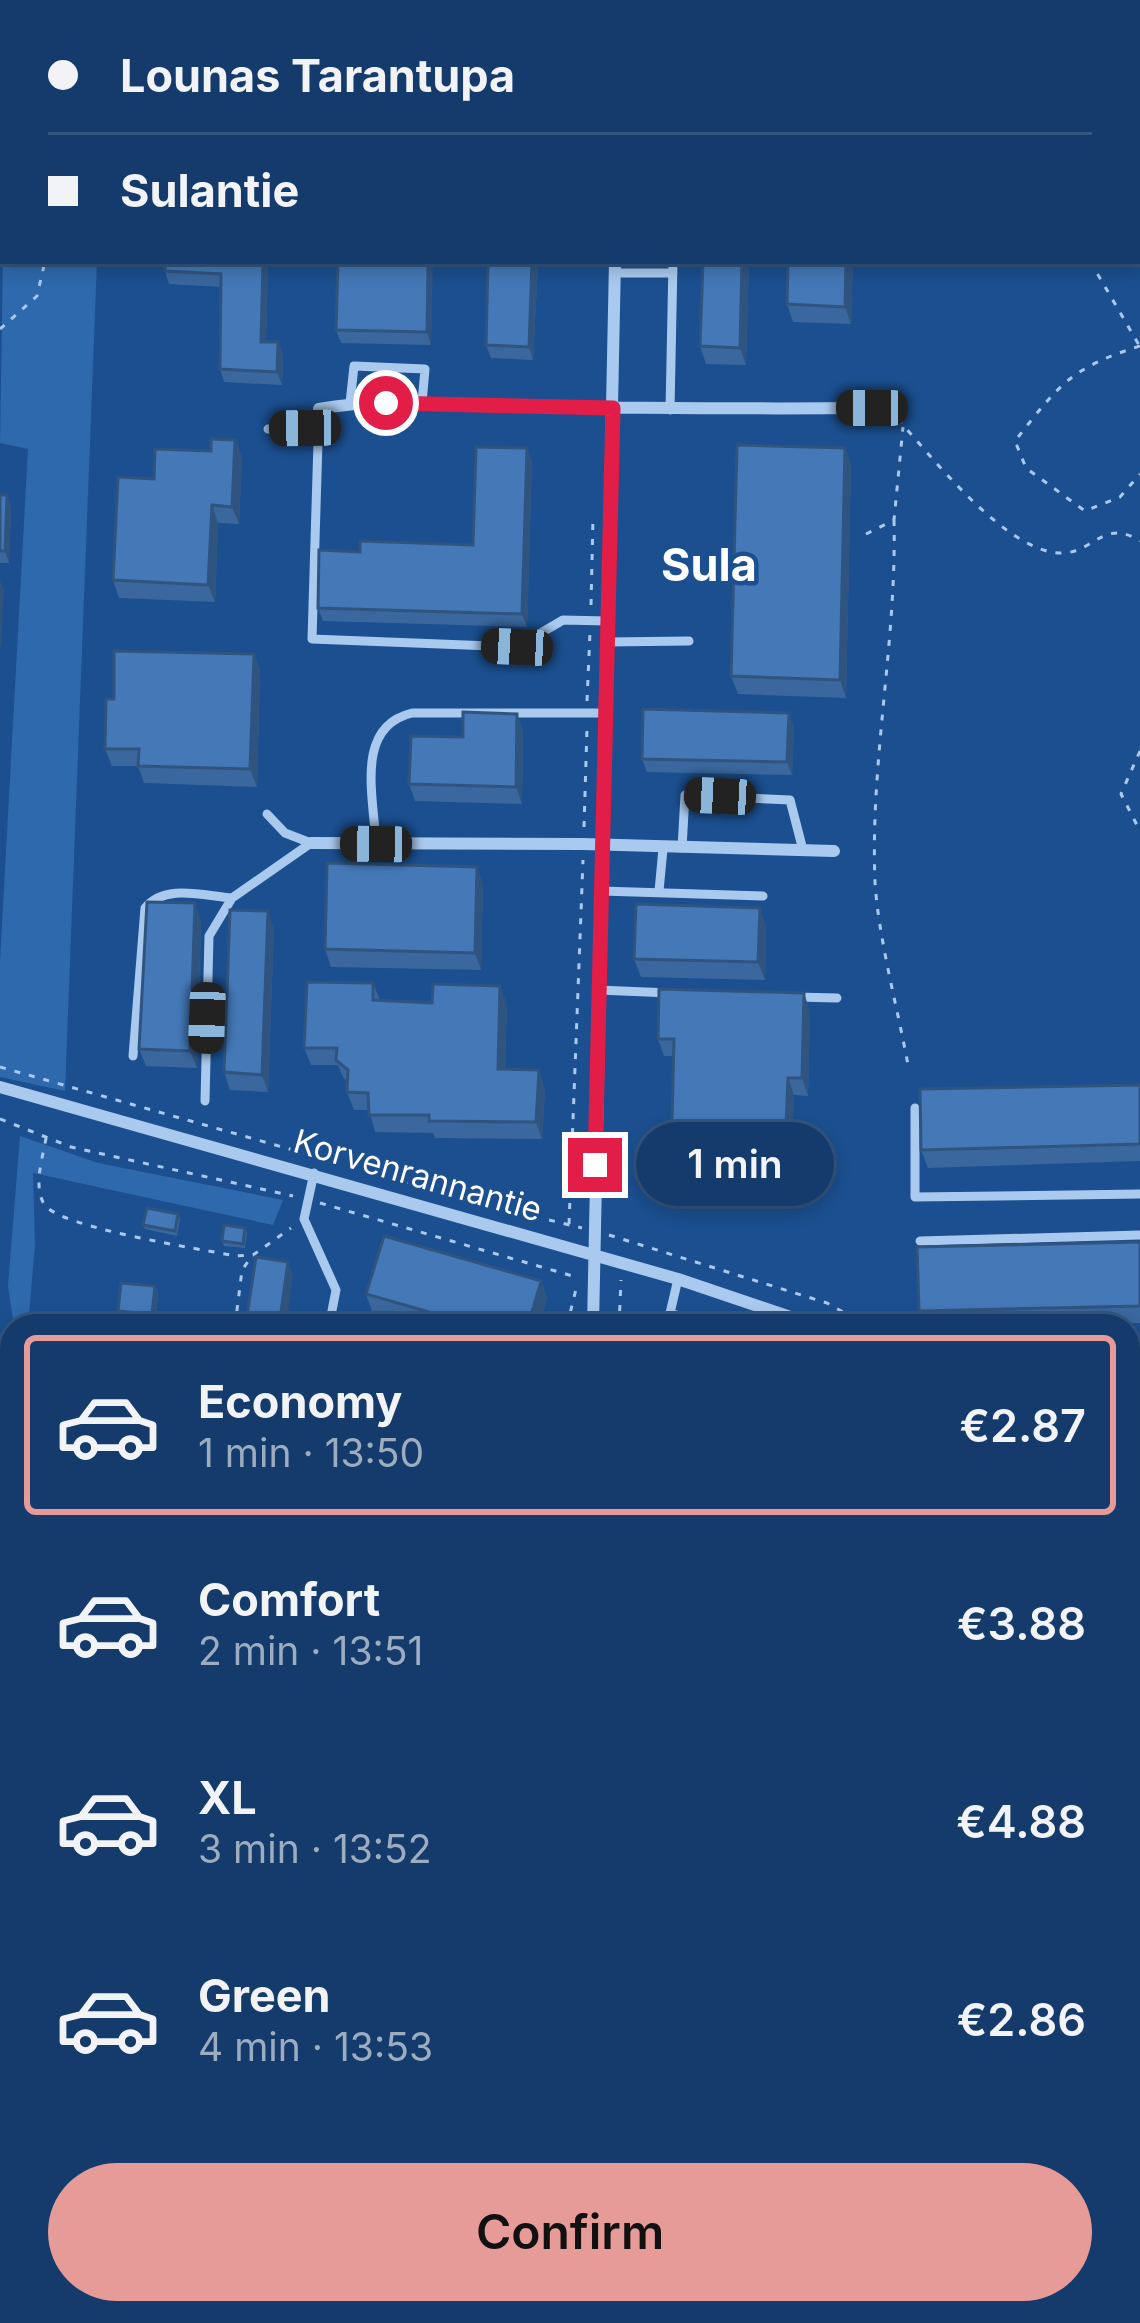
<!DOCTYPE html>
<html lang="en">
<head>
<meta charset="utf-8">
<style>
  :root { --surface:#143b6b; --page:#1d4271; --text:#f1f3f6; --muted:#9dadc1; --line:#33557e; --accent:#e69b98 }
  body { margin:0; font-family:Inter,sans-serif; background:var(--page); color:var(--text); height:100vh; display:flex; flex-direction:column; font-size:45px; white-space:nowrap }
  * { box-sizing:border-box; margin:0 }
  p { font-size:39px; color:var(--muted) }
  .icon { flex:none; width:66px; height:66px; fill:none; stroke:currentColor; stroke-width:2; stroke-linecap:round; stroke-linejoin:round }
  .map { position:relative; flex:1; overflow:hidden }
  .panel { position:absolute; left:0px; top:1314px; width:1140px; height:1011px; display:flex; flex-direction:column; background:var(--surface); border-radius:36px 36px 0 0; box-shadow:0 6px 18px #0003,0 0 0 3px var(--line) }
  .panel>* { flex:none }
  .top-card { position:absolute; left:0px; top:0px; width:1140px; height:264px; box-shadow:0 6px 18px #0003,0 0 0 3px var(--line); display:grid; align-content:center; height:264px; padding:0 48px; background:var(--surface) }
  .end { position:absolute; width:54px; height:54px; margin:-27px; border:15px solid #e11d48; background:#fff; box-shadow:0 0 0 6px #fff }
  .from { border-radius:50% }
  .bubble { position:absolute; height:84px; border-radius:42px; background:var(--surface); box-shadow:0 6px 18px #0003,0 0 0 3px var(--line); font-size:39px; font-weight:600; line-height:84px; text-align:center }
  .car { position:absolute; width:36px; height:72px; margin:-36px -18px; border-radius:15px; box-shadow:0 0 9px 3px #0007; background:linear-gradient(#222 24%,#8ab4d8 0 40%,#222 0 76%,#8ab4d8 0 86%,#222 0) }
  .top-card b { display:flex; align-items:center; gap:42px; height:114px; font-size:45px }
  .top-card b+b { border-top:3px solid var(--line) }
  .top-card i { width:30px; height:30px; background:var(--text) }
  ul { padding:21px 0 0; list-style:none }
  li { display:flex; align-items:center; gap:36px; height:180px; margin:0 24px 18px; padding:0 24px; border:6px solid transparent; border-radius:12px }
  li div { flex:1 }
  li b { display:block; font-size:45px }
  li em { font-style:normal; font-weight:600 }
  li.active { border-color:var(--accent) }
  li>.icon { width:108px; height:108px; stroke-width:1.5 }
  .cta { display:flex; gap:24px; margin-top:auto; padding:24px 48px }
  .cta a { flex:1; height:138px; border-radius:72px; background:var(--accent); color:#111; font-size:48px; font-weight:600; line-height:138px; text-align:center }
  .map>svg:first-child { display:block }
</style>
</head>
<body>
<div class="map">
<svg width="1140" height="2323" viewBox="0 0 1140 2323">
  <rect width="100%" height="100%" fill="#1b4f8f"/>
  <!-- green -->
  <path fill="#2e69ad" d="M3 255V261H97L65 1091 0 1077V961L28 449 0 443Z
    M20 1136 98 1163 283 1200 273 1225 33 1173 35 1245 28 1326H14L8 1286Z"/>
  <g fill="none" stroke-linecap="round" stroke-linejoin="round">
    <!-- path -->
    <path stroke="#a9c9ee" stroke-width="3" stroke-dasharray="6 9" stroke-linecap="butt" d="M100 3V0
      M604 3V0
      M1137 65 1140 63
      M1090 261 1139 345
      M0 329 37 296 45 261
      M1140 346C1070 368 1059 385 1015 441L1026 468 1085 511 1120 497 1140 474
      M885 412 894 415C930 454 1007 555 1063 553 1094 552 1104 518 1140 541
      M894 520C897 640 870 761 875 882 878 936 898 1010 908 1065
      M866 534 894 520 903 427
      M591 605 593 518
      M587 701 590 632
      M1140 751 1121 794 1140 831
      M584 827 587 728
      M0 1067 480 1203 582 1228
      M0 1119 71 1147 293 1196
      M46 1138C43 1157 33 1185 44 1204 59 1228 202 1249 235 1256L253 1255 291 1228
      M320 1203 576 1277
      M569 1224 583 860
      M609 1235 827 1303 868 1326
      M235 1326 242 1270 252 1256
      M567 1326 577 1285
      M619 1326 621 1280
      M1128 1522 1140 1501
      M1128 1546 1140 1552
      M1128 1593 1140 1600
      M1128 1625 1140 1617
      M0 2159 12 2165
      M309 2313 329 2323
      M480 2323 485 2313
      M1105 2323V2313"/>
    <!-- service -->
    <path stroke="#a9c9ee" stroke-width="9" d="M614 273H673
      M350 403 354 366 425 369 422 403
      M319 409 312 639 517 647 563 620 607 621
      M670 410 673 261
      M268 429 319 428
      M607 642 689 641
      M267 814 285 833 311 843
      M376 845C374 797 354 727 412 713H605
      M682 848 685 795 790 800 803 850
      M601 891 763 896
      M659 891 663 849
      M598 990 670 993
      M795 997 837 998
      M133 1056 145 908C165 883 204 896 232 898
      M205 1101 209 936 232 898 311 843
      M915 1108V1197L1140 1194
      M314 1173 304 1219 336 1290 329 1326
      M920 1241 1140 1235
      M678 1279 670 1313 710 1326
      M1128 1352 1140 1353
      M1128 1387 1140 1367
      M1128 1647 1140 1650
      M1128 1979H1140"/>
    <!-- minor -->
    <path stroke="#a9c9ee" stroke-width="12" d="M623 3V0
      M319 409C383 397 448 405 512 406 632 408 752 409 872 408
      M311 843 583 844 834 851
      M0 1087 678 1279 817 1326
      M593 1326 615 261
      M1128 1479 1140 1459
      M1128 1570 1140 1576
      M1128 1887H1140
      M441 2323 446 2313
      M1081 2323V2313"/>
    <!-- tertiary -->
    <path stroke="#a9c9ee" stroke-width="21" d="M0 2136 12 2141
      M376 2313 397 2323"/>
  </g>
  <!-- wall -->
  <path fill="#3a679d" d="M165 261H268L266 342H278L283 355 282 385 224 382 220 369 221 287 169 284 165 271Z
    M338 261H432L431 345 341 343 336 330Z
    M488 261H536L538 265 533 360 491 358 486 345Z
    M698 261H749L746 365 706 364 700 346 703 267H700Z
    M788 261H853L851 324 793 322 787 304Z
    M235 440 242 457 239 524 218 523 215 602 119 598 113 580 154 479Z
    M845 448 851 465 846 698 738 694 731 676Z
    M532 461 527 627 323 621 318 608 360 552 473 545Z
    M0 495 11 507 9 563H0Z
    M254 654 260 671 257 787 144 783 138 766H112L105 749 114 699Z
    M517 714 523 731 522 804 415 801 409 784 463 737Z
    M794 726 792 775 647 772 642 759Z
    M483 884 481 970 331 967 325 949Z
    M201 920 197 1068 146 1066 139 1049Z
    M766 925 765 980 641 977 634 959Z
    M274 928 268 1092 230 1090 224 1072Z
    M373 983 380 1000 507 1003 505 1069 545 1088 542 1139 435 1138 433 1133 375 1132 369 1110H354L347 1092V1082L343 1077 338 1065H311L304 1048Z
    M810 1011 808 1096 794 1095 791 1167 757 1164 756 1183 678 1181 671 1163 674 1056H664L658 1039Z
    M1140 1085V1161L928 1168 921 1150Z
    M178 1214 180 1219 177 1236 145 1229 143 1225Z
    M245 1228 247 1232 245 1248 224 1246 222 1241Z
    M1140 1242V1323L924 1326 919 1311Z
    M541 1281 547 1298 539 1326H424L372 1311 366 1294Z
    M155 1286 158 1295 155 1323 121 1319 118 1311Z
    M1140 1686V1712H1135L1128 1695Z
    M924 2313H996V2319L926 2317Z"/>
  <!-- shaded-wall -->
  <path fill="#305480" d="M263 261H268L266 355 261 342Z
    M428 261H432L433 265 431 345 427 332Z
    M532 261H536L538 265 533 360 529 347Z
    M742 261H749L746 365 740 348Z
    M846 261H853L851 324 845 307Z
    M278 342 283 355 282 385 277 372Z
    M235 440 242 457 239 524 232 507Z
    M527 448 532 461 527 627 522 614Z
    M845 448 851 465 846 698 840 680Z
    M7 495 11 507 9 563 5 551Z
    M212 505 218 523 215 602 208 585Z
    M0 580 4 590 1 648 0 645Z
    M254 654 260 671 257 787 250 769Z
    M789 713 794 726 792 775 787 762Z
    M517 714 523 731 522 804 516 787Z
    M477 867 483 884 481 970 475 953Z
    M195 903 201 920 197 1068 190 1051Z
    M760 908 766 925 765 980 758 962Z
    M268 911 274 928 268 1092 262 1075Z
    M500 986 507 1003 504 1086 498 1069Z
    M804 993 810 1011 808 1096 802 1078Z
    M539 1070 545 1088 542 1139 536 1122Z
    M788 1078 794 1095 791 1167 785 1149Z
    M751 1146 757 1164 756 1183 749 1166Z
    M288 1262 293 1275 286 1326H279Z
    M541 1281 547 1298 539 1326H528Z
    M155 1286 158 1295 155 1323 152 1314Z"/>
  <!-- building -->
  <path fill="#4478b7" stroke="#305480" stroke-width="3" d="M0 0H26V3H3V153L0 152Z
    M273 0H292V3H273Z
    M399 0H442V3H399Z
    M487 0H552V3H487Z
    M714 0H771V3H714Z
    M0 182 3 183V228H0Z
    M165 261H263L261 342H278L277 372 220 369 221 274 165 271Z
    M338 261H428L427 332 336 330Z
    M488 261H532L529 347 486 345Z
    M703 261H742L740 348 700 346Z
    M788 261H846L845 307 787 304Z
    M211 439 235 440 232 507 212 505 208 585 113 580 118 477 154 479 155 449 211 451Z
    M737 445 845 448 840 680 731 676Z
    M476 447 527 448 522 614 318 608 319 550 360 552V541L473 545Z
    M0 495H7L5 551H0Z
    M114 651 254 654 250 769 138 766 139 749H105L106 699H114Z
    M643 709 789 713 787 762 642 759Z
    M463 712 517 714 516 787 409 784 411 736 463 737Z
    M327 863 477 867 475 953 325 949Z
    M147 902 195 903 190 1051 139 1049Z
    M636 904 760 908 758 962 634 959Z
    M230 910 268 911 262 1075 224 1072Z
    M307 982 373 983V1000L432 1003 433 984 500 986 498 1069 539 1070 536 1122 429 1121V1115H369L368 1093 347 1092 348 1070 336 1060 337 1048H304Z
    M659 989 804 993 802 1078H788L785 1149 751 1146 749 1166 671 1163 674 1039H658Z
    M1140 1085V1144L921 1150 920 1089Z
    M147 1208 178 1214 175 1231 143 1225Z
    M224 1225 245 1228 243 1244 222 1241Z
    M384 1236 541 1281 528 1326H478L366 1294Z
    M1140 1242V1306L919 1311 917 1247Z
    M256 1257 288 1262 279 1326 246 1322Z
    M121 1283 155 1286 152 1314 118 1311Z
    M634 1317 667 1326H631Z
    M1140 1686V1695H1128Z"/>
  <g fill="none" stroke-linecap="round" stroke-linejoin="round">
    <!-- route -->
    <path stroke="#e11d48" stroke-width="15" d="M386 403 613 408 595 1165"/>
  </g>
  <g text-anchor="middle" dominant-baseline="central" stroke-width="9" stroke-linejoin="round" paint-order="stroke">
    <!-- street labels -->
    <g font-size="33" fill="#fff" stroke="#1b4f8f">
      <text transform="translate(418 1175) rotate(16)">Korvenrannantie</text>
    </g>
    <!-- district labels -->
    <g font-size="45" font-weight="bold" fill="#fff" stroke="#1b4f8f">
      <text x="709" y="564">Sula</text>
    </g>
  </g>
</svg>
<i class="end from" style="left:386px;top:403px"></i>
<i class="end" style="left:595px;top:1165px"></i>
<div class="bubble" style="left:636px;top:1122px;width:198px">1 min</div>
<i class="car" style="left:872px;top:408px;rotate:270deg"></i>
<i class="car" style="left:305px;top:428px;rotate:269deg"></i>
<i class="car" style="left:517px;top:647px;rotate:273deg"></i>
<i class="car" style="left:720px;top:796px;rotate:273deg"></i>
<i class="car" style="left:376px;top:844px;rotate:271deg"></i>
<i class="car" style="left:207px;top:1018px;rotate:182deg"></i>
<div class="top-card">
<b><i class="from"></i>Lounas Tarantupa</b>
<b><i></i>Sulantie</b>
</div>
<section class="panel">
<ul>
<li class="active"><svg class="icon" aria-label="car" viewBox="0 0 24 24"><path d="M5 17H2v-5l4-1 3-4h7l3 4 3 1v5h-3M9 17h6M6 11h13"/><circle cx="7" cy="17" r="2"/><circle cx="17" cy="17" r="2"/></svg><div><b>Economy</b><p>1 min · 13:50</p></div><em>€2.87</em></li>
<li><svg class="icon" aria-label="car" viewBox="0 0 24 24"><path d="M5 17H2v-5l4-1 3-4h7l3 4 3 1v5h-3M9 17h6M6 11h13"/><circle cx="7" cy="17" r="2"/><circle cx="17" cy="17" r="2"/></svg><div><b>Comfort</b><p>2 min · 13:51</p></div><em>€3.88</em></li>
<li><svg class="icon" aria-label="car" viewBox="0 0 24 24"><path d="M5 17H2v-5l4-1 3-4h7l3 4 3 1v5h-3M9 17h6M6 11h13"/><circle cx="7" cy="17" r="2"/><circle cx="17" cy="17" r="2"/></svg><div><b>XL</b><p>3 min · 13:52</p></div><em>€4.88</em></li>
<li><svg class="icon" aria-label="car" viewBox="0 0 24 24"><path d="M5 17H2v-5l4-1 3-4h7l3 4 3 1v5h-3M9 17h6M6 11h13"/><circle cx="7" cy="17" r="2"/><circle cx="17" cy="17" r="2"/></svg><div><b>Green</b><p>4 min · 13:53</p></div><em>€2.86</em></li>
</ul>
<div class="cta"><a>Confirm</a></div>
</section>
</div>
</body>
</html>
